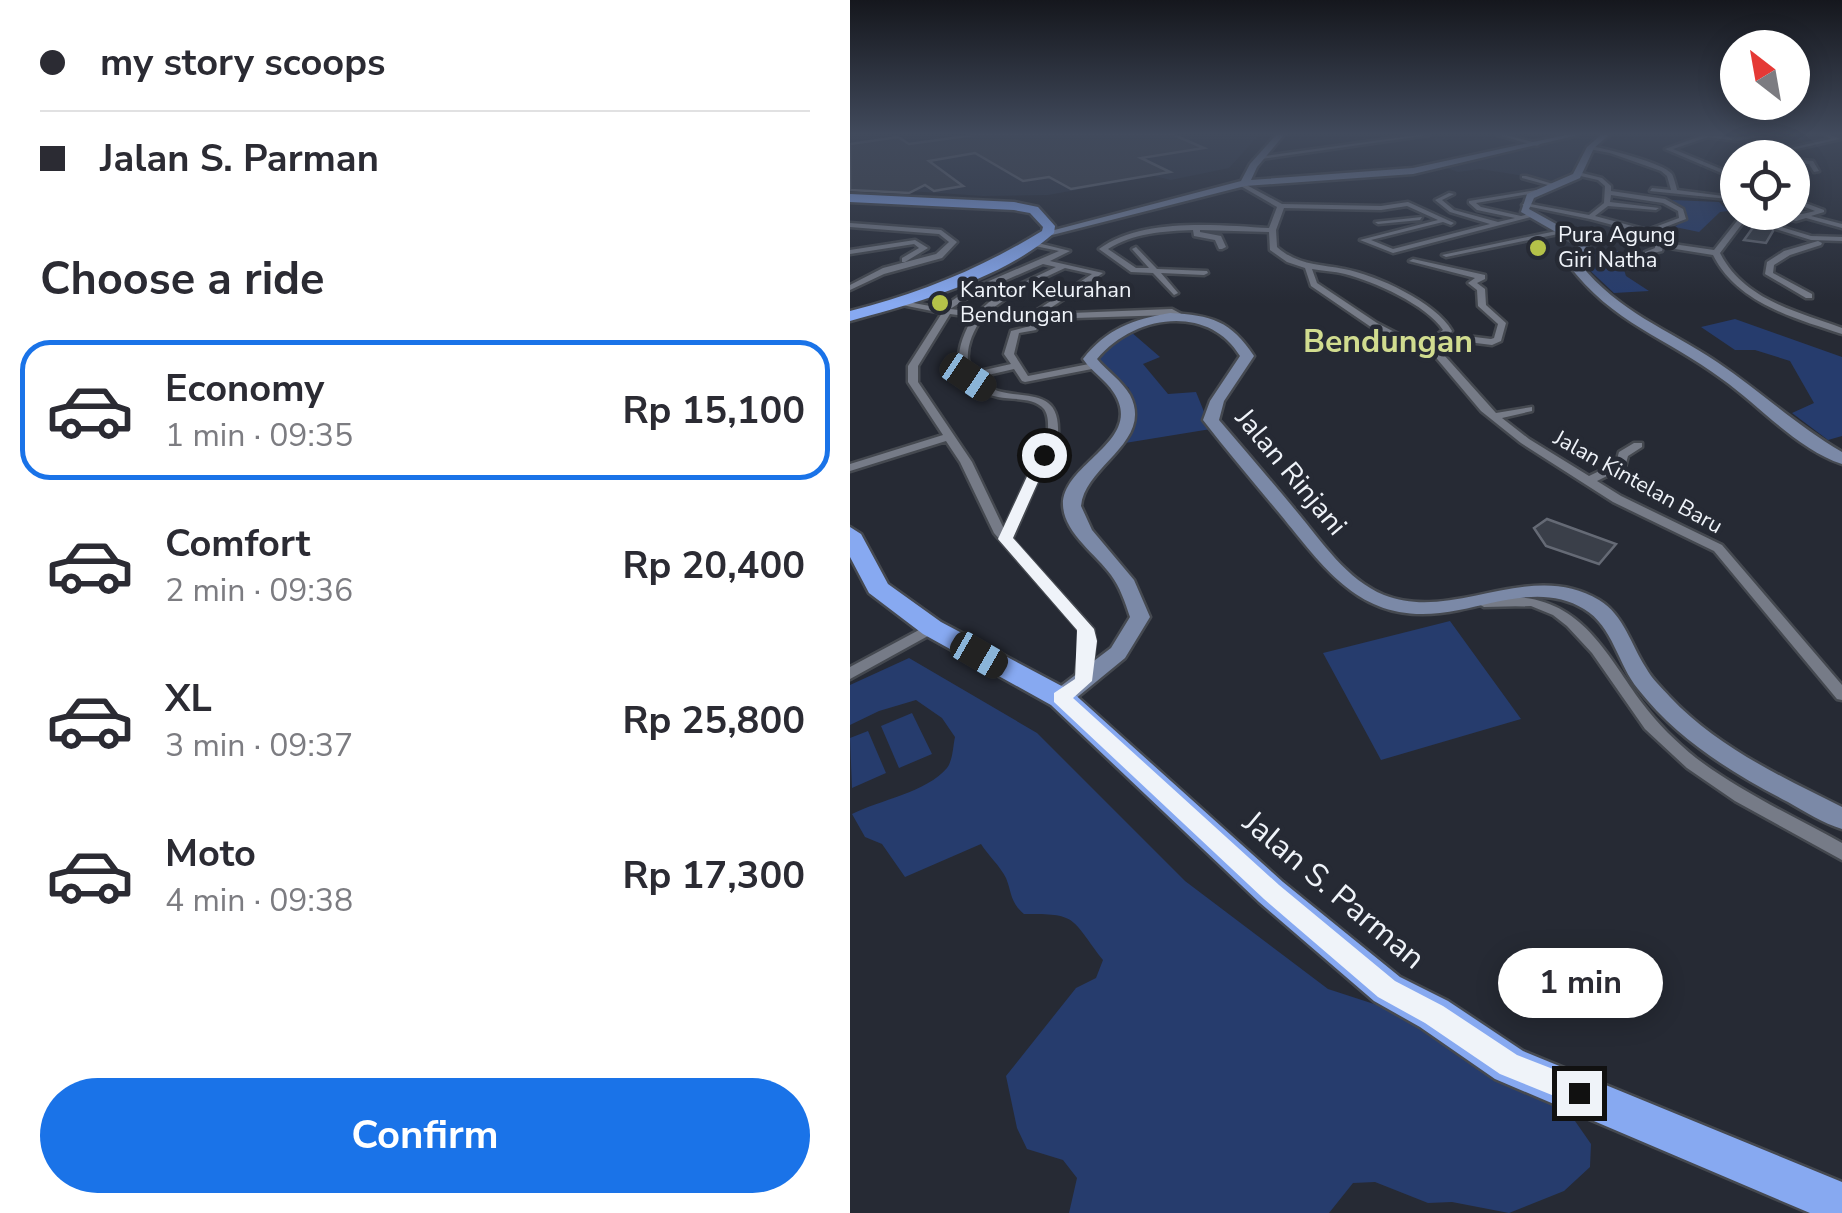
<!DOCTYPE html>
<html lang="en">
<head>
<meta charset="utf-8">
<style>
  :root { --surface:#fff; --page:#f7f7f7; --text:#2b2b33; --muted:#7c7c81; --line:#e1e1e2; --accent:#1a73e8 }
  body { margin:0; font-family:"Nunito Sans",sans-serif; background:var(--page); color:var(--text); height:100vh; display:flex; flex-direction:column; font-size:38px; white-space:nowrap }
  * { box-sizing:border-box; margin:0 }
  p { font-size:32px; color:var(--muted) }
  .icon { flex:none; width:55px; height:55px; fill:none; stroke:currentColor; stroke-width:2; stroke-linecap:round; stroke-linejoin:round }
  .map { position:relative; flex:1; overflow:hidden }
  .details { display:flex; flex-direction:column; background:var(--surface); width:850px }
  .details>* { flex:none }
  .top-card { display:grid; align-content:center; height:220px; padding:0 40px; background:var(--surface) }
  .needle { width:65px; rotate:329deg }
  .controls { position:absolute; left:870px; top:30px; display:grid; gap:20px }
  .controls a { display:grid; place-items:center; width:90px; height:90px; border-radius:50%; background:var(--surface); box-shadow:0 5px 25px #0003; font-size:50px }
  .end { position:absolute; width:45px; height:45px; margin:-22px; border:12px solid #eff3f9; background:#111; box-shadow:0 0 0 5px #111 }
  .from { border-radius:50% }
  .bubble { position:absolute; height:70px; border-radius:35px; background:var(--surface); box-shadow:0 5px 25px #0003; font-size:32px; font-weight:700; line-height:70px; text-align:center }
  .car { position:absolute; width:30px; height:60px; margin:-30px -15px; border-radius:12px; box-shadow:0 0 8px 2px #0007; background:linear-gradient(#222 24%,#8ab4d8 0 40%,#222 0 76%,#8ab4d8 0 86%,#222 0) }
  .top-card b { display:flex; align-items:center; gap:35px; height:95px; font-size:38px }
  .top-card b+b { border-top:2px solid var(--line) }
  .top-card i { width:25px; height:25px; background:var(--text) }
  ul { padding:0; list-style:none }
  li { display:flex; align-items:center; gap:30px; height:140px; margin:0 20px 15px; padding:0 20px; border:5px solid transparent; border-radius:30px }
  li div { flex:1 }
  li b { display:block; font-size:38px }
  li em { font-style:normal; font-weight:700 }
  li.selected { border-color:var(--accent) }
  li>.icon { width:90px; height:90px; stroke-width:1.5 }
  h2 { padding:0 40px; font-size:45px; line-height:120px }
  .action { display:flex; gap:20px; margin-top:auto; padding:20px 40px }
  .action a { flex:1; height:115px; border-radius:60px; background:var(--accent); color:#fff; font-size:40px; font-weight:700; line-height:115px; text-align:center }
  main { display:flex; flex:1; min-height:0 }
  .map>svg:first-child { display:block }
</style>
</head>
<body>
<main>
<section class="details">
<div class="top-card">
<b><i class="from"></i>my story scoops</b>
<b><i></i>Jalan S. Parman</b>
</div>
<h2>Choose a ride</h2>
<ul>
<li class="selected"><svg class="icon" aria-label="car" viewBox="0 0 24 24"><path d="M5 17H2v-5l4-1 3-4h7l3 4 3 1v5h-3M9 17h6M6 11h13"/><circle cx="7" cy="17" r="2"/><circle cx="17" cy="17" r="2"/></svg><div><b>Economy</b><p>1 min · 09:35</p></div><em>Rp 15,100</em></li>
<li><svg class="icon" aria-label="car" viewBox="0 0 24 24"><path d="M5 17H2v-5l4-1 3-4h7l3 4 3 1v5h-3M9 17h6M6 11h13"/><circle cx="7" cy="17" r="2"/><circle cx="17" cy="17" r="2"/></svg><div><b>Comfort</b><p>2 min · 09:36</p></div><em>Rp 20,400</em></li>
<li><svg class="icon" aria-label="car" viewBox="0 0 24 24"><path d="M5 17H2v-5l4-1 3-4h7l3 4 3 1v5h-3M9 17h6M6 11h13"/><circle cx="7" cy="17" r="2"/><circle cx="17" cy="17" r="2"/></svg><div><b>XL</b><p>3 min · 09:37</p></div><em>Rp 25,800</em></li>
<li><svg class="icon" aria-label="car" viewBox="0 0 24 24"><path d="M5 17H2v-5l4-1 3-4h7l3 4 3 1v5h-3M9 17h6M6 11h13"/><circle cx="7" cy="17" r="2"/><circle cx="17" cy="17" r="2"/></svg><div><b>Moto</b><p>4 min · 09:38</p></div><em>Rp 17,300</em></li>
</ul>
<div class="action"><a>Confirm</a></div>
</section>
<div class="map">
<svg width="992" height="1213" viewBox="0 0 992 1213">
  <rect width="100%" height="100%" fill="#262a34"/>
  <!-- built -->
  <path fill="#2d3443" d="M0 135H409L379 168 321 180 304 176 198 195 133 196 0 187Z
    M738 135 749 136 712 182 630 169 608 172 594 167Z"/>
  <!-- green -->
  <path fill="#263c6d" d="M822 200 869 202 878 211 870 212 849 232 825 227 836 218Z
    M745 250 768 251 776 276 799 291 764 293 733 264Z
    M885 319 992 357V436L978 440 942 413 964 403 940 361 905 350H885L851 327Z
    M281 332 310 357 293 364 318 394 346 392 361 429 275 443 285 420 279 388 245 363 249 351Z
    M600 621 671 719 531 760 473 653Z
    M59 658 187 733 335 881 478 989 564 1017 716 1108 741 1144 740 1167 714 1191 659 1213 602 1202 578 1203 525 1182 503 1183 479 1213H219L227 1178 213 1160 177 1149 167 1128 156 1076 226 988 246 978 253 960C221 919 229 913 174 914 160 902 162 893 156 878 150 866 138 855 131 844L55 877 32 844 15 837 2 814C30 800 77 792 97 768 103 760 103 746 105 737L92 718 66 700 29 711 0 725V685Z
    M62 713 82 754 49 768 31 726Z
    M18 731 36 773 2 788 0 738Z"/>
  <!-- building -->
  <path fill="#3a3f49" stroke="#656a75" stroke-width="2.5" d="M124 135H324L354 148 291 158 320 172 221 189 199 177 173 181 125 153 79 161 113 186 84 191 75 185 59 193 0 190V144L48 137 59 144Z
    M929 221 916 243 894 240 907 222Z
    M697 519 766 544 749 564 696 546 684 528Z"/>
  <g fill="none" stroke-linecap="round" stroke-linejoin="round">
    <defs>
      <path id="street" d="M567 135H579L411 159 408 157Z
        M648 135H656L690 144 687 146Z
        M850 135 888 137 918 135 888 141 858 137 823 149 888 176V180L815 149 851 136Z
        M975 135H981L990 139 907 158H893L981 139Z
        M741 146C756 149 814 163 822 174 823 175 827 189 827 190L881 197 878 199 800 191 802 188 821 190 817 176 811 171 760 153 739 149Z
        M942 159 963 161 969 171 964 172 959 164 942 163Z
        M728 172 752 178 761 186V191L815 199 833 209 836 219 797 234 740 219 672 205 675 203 739 215 754 203 755 186 748 180 726 175ZM761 195 813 203 828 211 829 218 797 230 745 216 758 206 806 210 809 208 760 202Z
        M672 176H676L710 186 705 187 672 178Z
        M391 182 432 204 531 206 558 202 604 223 601 225 593 222 521 240 543 249 640 224 600 212 585 200 599 193 604 194 592 200 604 210 648 222 665 218 627 210 619 203V201L699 188 697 191 626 203 631 207 671 216 679 214 681 217 543 253 510 240 588 220 557 206 531 210 434 208 426 230 427 247C447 265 469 264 494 269 526 275 586 302 602 331L600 334 641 339 644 338 648 324 628 306 627 290 618 283 625 278 559 261 563 259 635 275V279L627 283 635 289 636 305 656 323 651 341 642 345 594 339 585 345 646 413 682 407V411L652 418 679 439 739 476 766 463 769 452 784 443H792V447L778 456 775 467 747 481 771 496 872 545 992 685V700L987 699 864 551 763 502 671 443 631 411 577 347 553 343 521 327 461 286 455 268 437 262 420 250 419 232 350 230V232L371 236 376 247 372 249H369L365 240 344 236 343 230C314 231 283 233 258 249L286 268H299L282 249 286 247 307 269 357 271 358 273 354 275 311 273 328 293 324 295 303 273 281 272 249 249C291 217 369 225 419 228L427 207 389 185ZM462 269C473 271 484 271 495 274 523 281 577 305 593 330L578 342 558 339 527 323 467 283Z
        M942 198 974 210V212L961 216 992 224V228L956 218 946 221 909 212C932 212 942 218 965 211L942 202Z
        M894 212H901L870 253C894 300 946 311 992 328V334C944 318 887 303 863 255L813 247 812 251 803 253V265L796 263 795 252 805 248V244L809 242 864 250Z
        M572 217 570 220 528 224 525 222Z
        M0 223 91 230 107 242 92 258 34 274 0 290V285L33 268 86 254 99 242 89 234 0 227Z
        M928 226 961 236 992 237V241L961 240 926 229Z
        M711 230 713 233 596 257 592 255Z
        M65 240 78 248 55 262H52V258L69 248 64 244 0 254V250Z
        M180 241 220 251 200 261 253 273 193 313 196 314 322 309 337 317 333 320 321 315 193 319 186 330 169 333 164 354 178 376 244 363 247 364V368L175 382 172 381 164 369 125 378C132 383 139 388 148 391 177 399 210 389 208 433L162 539 243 629 245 641 241 681 238 685H228L225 681 231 641 229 630 144 533 110 462 96 441 0 471V464L93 435 58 382V366L92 313 47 304V300L91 308 118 290 209 251 180 245ZM193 264 206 267 147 295 128 312 100 309 124 294ZM215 268 242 274 181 314 136 313 168 290ZM100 314 123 317C102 353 100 386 148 397 162 400 184 397 194 409 199 416 198 425 198 433L154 529 122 462 68 382V366ZM132 318 185 319 180 326 161 331 154 354 161 364 121 373C113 354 121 334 132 318Z
        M968 241 972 243 971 245 940 255 924 265 923 273 962 294V298H956L915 274 917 262 934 251Z
        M663 597C732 599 756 654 792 703 808 724 826 742 846 758 891 792 943 816 992 843V860L885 801 837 768 795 729 742 653 717 626 703 615 681 606 634 607 627 603 634 599Z
        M82 623 89 628 87 631 0 679V667Z"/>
      <path id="secondary" d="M426 135H434L407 167 401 180 563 168 715 135H728L563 174 395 186 198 236 193 233 391 181 400 164Z
        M751 135H759L744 148 730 178 684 198 679 209 733 239 739 247 730 264C770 313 816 328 867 362 910 391 947 426 992 452V464C947 449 910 406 872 379 816 337 763 324 718 264L729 247 725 243 671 212 677 194 723 174 737 147Z
        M320 313C361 315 381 321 404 356L374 401 369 420C395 450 421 481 447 512 472 542 497 580 534 595 604 623 680 558 749 600 774 615 781 645 796 668 802 679 812 688 820 697 867 747 932 777 992 807V829C973 823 955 812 938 802 882 773 828 740 788 689 768 665 763 626 734 609 696 585 649 602 609 610 517 629 482 578 430 514 404 483 378 452 353 420L360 401 390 356C358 303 283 315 247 359 257 371 272 381 280 395 304 442 235 465 231 506L242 530 284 580 300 617 275 658 219 704H203L200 698 203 692 261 648 280 617C275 602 270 587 261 575 246 554 214 533 213 505 212 463 295 441 264 393 256 380 242 372 233 359 256 329 284 319 320 313Z"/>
      <path id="highway" d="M0 194 164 202 188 207 205 226 204 233C154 278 64 304 0 321V311C68 294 132 268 192 231L193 227 180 213 164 210 0 202Z
        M0 527 11 534 38 584 91 622 221 691 433 882 550 977 598 1001 673 1051 992 1182V1213H960L645 1079 570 1027 524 1001 409 902 201 705 73 634 19 593 0 557Z"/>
    </defs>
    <!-- street casing -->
    <use href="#street" stroke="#454950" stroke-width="5"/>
    <!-- secondary casing -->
    <use href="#secondary" stroke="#454950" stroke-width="5"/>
    <!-- highway casing -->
    <use href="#highway" stroke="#454950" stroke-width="5"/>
    <!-- street -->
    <use href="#street" fill="#767b87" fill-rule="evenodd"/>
    <!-- secondary -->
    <use href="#secondary" fill="#7b89a7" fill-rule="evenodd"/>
    <!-- highway -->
    <use href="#highway" fill="#87a9f1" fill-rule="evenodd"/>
  </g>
  <!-- sky -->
  <linearGradient id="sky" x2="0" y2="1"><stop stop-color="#15171d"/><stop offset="0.44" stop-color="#414a5c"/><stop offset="1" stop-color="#414a5c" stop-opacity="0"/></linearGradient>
  <rect width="992" height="304" fill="url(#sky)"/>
  <!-- route -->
  <path fill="#eff3f9" d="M194 451 200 455 163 538 244 629 247 641 242 681 223 698 429 885 545 981 593 1006 667 1055 739 1083 743 1093 739 1102 729 1106 650 1074 575 1023 528 997 414 899 204 702V693L225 679 227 630 148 539 187 455Z"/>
  <!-- markers -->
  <g fill="#b5c249" stroke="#262a34" stroke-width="4">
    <circle cx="688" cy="248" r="10"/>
    <circle cx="90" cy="303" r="10"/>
  </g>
  <g text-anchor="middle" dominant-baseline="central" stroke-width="9" stroke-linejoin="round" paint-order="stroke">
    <!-- far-poi labels -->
    <g font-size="22" fill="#eff3f9" stroke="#262a34" text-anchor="start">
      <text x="708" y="235">Pura Agung<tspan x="708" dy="25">Giri Natha</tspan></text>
      <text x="110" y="290">Kantor Kelurahan<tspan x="110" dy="25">Bendungan</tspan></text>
    </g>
    <!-- far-street labels -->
    <g font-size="22" fill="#eff3f9" stroke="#262a34">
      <text transform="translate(788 482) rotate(29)">Jalan Kintelan Baru</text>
    </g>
    <!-- street labels -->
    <g font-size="28" fill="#eff3f9" stroke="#262a34">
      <text transform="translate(441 472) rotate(50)">Jalan Rinjani</text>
    </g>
    <!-- far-district labels -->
    <g font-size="32" font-weight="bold" fill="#d1dc8f" stroke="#262a34">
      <text x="538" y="341">Bendungan</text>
    </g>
    <!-- near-street labels -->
    <g font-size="32" fill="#eff3f9" stroke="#262a34">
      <text transform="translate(484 890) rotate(40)">Jalan S. Parman</text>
    </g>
  </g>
</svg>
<div class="controls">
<a><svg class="needle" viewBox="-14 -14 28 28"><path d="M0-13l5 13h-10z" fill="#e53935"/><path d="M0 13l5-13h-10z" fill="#7c7c81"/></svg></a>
<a><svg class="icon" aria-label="locate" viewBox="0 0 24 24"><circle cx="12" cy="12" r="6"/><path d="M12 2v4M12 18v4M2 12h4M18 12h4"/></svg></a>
</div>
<i class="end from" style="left:194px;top:455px"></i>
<i class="end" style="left:729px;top:1093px"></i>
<div class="bubble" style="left:648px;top:948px;width:165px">1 min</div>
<i class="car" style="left:118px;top:377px;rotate:124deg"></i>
<i class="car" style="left:129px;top:655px;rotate:120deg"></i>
</div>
</main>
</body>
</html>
